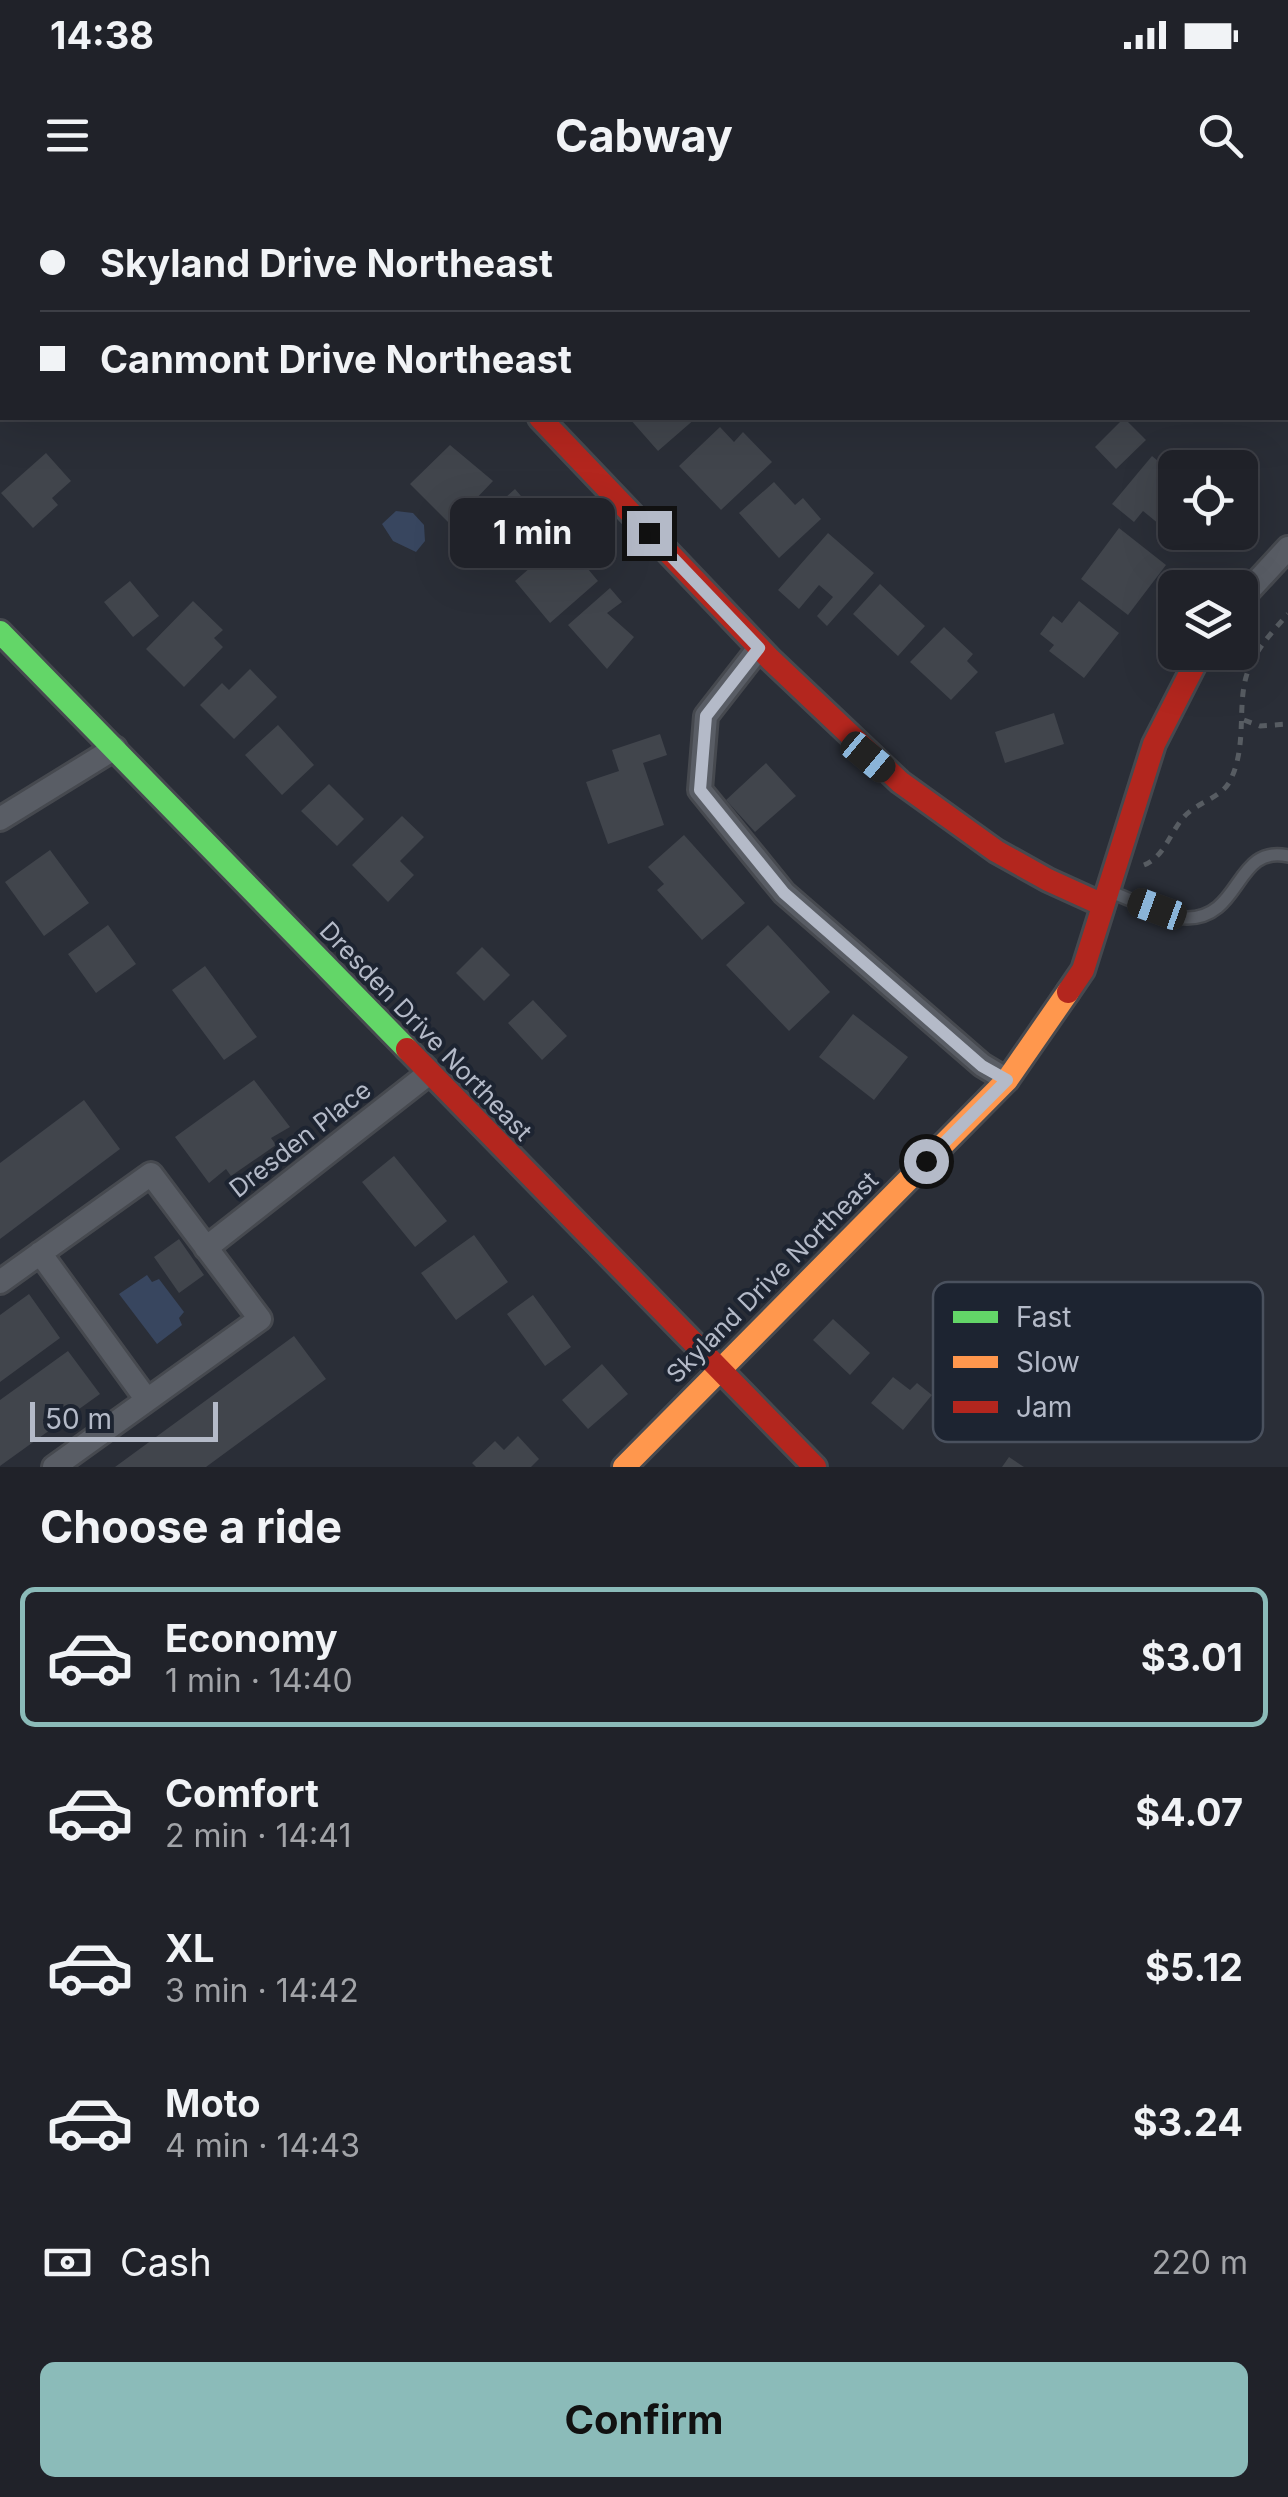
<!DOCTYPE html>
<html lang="en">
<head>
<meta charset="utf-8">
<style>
  :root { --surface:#202229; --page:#282a31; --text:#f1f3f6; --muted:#a2a4a8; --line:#3d3f46; --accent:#8bbbb9 }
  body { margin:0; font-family:Inter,sans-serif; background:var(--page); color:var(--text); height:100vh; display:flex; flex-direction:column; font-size:38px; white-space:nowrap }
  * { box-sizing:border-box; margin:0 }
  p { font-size:32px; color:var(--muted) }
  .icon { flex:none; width:55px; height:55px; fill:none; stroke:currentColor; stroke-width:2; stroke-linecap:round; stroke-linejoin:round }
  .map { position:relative; height:1267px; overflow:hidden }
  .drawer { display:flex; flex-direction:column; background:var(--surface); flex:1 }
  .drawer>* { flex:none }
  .top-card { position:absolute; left:0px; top:0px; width:1290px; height:220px; box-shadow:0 10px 40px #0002,0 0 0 2px var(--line); display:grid; align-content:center; height:220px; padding:0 40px; background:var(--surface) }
  .controls { position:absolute; left:1158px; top:250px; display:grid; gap:20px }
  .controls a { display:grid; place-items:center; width:100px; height:100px; border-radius:15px; background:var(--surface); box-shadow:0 10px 40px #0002,0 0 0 2px var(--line); font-size:50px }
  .scale { position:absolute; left:30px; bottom:25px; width:188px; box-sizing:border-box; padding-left:10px; border:5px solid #b4bac8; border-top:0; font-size:28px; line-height:35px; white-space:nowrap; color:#b4bac8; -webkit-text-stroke:8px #1d2431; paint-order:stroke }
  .end { position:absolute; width:45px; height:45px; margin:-22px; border:12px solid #b4bac8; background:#111; box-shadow:0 0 0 5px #111 }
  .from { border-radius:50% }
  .bubble { position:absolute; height:70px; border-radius:15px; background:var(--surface); box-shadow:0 10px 40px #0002,0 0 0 2px var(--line); font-size:32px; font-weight:700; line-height:70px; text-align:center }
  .car { position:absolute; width:30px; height:60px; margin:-30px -15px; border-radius:12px; box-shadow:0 0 8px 2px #0007; background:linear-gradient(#222 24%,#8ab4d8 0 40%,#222 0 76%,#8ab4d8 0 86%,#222 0) }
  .top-card b { display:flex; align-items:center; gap:35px; height:95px; font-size:38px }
  .top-card b+b { border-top:2px solid var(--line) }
  .top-card i { width:25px; height:25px; background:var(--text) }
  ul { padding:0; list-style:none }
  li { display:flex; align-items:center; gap:30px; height:140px; margin:0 20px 15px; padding:0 20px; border:5px solid transparent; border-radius:15px }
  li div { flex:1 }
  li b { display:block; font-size:38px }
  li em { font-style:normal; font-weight:700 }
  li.on { border-color:var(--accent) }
  li>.icon { width:90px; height:90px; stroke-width:1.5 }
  h2 { padding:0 40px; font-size:45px; line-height:120px }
  .pay { display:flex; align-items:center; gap:25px; height:110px; padding:0 40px; font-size:38px }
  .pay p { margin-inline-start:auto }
  .action { display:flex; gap:20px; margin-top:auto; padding:20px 40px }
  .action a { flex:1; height:115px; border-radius:15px; background:var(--accent); color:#111; font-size:40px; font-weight:700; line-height:115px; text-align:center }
  .status { display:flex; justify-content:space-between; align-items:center; height:70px; padding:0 50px; background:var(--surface); direction:ltr }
  .status svg { height:28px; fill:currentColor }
  header { display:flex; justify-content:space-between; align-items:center; height:130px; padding:0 40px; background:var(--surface); font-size:45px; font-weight:700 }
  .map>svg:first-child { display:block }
</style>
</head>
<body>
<div class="status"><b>14:38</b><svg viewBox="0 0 49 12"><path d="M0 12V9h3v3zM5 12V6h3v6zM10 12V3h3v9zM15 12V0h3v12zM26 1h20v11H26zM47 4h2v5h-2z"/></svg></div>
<header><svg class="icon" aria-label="menu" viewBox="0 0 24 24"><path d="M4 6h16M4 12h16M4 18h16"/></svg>Cabway<svg class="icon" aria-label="search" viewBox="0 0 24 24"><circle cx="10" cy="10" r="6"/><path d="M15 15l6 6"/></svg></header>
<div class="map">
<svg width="1288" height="1267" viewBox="0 0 1288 1267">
  <rect width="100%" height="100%" fill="#2a2e37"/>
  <!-- water -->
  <path fill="#38465f" d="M396 311 413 313 424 325 425 341 416 352 393 341 382 324Z
    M147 1075 152 1082 159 1079 184 1112 179 1118 182 1125 157 1144 119 1094Z"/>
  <!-- building -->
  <path fill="#41454c" d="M629 218H696L658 251Z
    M1124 218 1146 240 1116 269 1095 247Z
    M720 227 734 242 743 232 772 262 721 310 679 266Z
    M450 245 493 281 451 325 410 284Z
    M46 253 71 281 52 298 58 305 33 328 1 293Z
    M1152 256 1175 275V332H1189L1181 342 1143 311 1134 322 1112 304Z
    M774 282 795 305 803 298 821 319 779 358 739 313Z
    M515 289 544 323 500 367 468 331Z
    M1119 328 1166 365 1128 415 1081 379Z
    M828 333 874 373 827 426 817 416 833 397 819 385 799 409 778 390Z
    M563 339 598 381 550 423 515 381Z
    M130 381 159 416 133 437 104 402Z
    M880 384 925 426 898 456 853 414Z
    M610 388 622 402 607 413 634 437 607 469 568 425Z
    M193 401 223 430 214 438 223 447 184 487 146 449Z
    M1079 401 1119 433 1084 478 1049 451 1054 445 1040 434 1053 416 1062 423Z
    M944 427 973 454 967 461 978 472 951 500 910 462Z
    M250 469 277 497 234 539 200 505 222 483 229 490Z
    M1054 513 1064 544 1005 563 995 532Z
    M278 525 314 565 282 595 245 555Z
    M660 534 667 555 643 563 664 625 608 644 586 582 619 571 612 550Z
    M766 563 796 596 755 632 726 600Z
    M329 584 364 619 337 646 301 611Z
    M402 616 424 637 400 661 414 675 388 702 352 665Z
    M684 635 745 703 702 740 657 690 664 684 648 667Z
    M50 650 89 703 44 736 5 682Z
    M108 725 136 764 96 793 68 754Z
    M768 725 830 792 789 831 726 765Z
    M482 747 510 775 484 801 456 773Z
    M205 766 257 837 224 860 172 790Z
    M533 800 567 836 542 860 508 823Z
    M853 814 908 857 874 900 819 857Z
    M254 880 290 927 271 938 276 945 231 976 226 969 209 983 175 937Z
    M84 900 120 949 0 1039V963Z
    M394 956 447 1021 415 1047 362 982Z
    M474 1035 508 1082 456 1120 421 1073Z
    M179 1039 204 1075 179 1093 154 1057Z
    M29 1094 60 1138 0 1182V1115Z
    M533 1095 571 1147 545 1166 507 1114Z
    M833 1119 870 1153 850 1175 813 1140Z
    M294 1136 326 1179 206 1267H115Z
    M68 1151 100 1194 0 1266V1200Z
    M602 1164 628 1194 588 1229 562 1200Z
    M893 1177 910 1190 917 1183 932 1195 903 1230 871 1203Z
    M518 1236 539 1259 531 1267H476L472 1263 495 1241 504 1250Z
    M1009 1257 1024 1267H1002Z"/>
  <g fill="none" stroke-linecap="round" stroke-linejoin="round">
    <defs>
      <path id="lane" d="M1111 692C1132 700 1167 718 1187 718 1242 718 1235 644 1288 656"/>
      <path id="street" d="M306 0 308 2
        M750 2 752 0
        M1240 400 1288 348
        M759 448 706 516 700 590 784 693 982 865 1007 880
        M0 619 115 548
        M206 1048 428 874
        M40 1053 147 1200
        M0 1082 151 974 260 1119 54 1267"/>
      <path id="fast" d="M0 432 407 849"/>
      <path id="slow" d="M624 1267 1007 880 1068 792"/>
      <path id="jam" d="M540 218 770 459 900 582 996 651 1048 680 1103 705
        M1068 792 1083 770 1154 544 1201 452
        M407 849 815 1267"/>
    </defs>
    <!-- lane casing -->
    <use href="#lane" stroke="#46494f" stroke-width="16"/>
    <!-- street casing -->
    <use href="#street" stroke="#46494f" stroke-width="28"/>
    <!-- fast casing -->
    <use href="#fast" stroke="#46494f" stroke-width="28"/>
    <!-- slow casing -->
    <use href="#slow" stroke="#46494f" stroke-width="28"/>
    <!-- jam casing -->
    <use href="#jam" stroke="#46494f" stroke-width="28"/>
    <!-- path -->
    <path stroke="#575c62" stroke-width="5" stroke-dasharray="8 8" stroke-linecap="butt" d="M1244 520 1260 526 1288 524
      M1144 665C1164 657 1170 633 1183 618 1196 602 1223 598 1231 579 1248 542 1236 503 1248 471 1256 449 1273 431 1288 414"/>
    <!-- lane -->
    <use href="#lane" stroke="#595d65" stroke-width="11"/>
    <!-- street -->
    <use href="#street" stroke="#595d65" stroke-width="22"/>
    <!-- fast -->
    <use href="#fast" stroke="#63d668" stroke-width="22"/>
    <!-- slow -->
    <use href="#slow" stroke="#ff974d" stroke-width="22"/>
    <!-- jam -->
    <use href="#jam" stroke="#b3261e" stroke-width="22"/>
  </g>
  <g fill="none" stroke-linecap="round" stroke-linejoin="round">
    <!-- route -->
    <path stroke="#b4bac8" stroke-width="12" d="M649 333 759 448 706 516 700 590 784 693 982 866 1007 880 926 961"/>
  </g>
  <g text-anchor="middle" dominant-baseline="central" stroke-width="8" stroke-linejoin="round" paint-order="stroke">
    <!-- street labels -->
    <g font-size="25" fill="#b4bac8" stroke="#1d2431">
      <text transform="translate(426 831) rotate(46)">Dresden Drive Northeast</text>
      <text transform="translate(300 939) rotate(-38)">Dresden Place</text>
      <text transform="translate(772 1077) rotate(-45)">Skyland Drive Northeast</text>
    </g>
  </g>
  <!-- legend -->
  <rect x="933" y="1082" width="330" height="160" rx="15" fill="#1d2431" stroke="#4a515e" stroke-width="2.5"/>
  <rect x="953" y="1111" width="45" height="12" fill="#63d668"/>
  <rect x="953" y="1156" width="45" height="12" fill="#ff974d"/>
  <rect x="953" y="1201" width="45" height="12" fill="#b3261e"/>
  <g font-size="28" fill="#b4bac8">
    <text x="1016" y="1127">Fast</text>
    <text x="1016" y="1172">Slow</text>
    <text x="1016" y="1217">Jam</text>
  </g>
</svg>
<div class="controls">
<a><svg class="icon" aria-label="locate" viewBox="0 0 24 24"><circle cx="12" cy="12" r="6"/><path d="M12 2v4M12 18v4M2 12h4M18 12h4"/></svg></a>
<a><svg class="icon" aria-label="layers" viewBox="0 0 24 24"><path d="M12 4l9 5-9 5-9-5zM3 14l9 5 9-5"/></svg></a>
</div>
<div class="scale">50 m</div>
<i class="end from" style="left:926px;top:961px"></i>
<i class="end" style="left:649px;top:333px"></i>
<div class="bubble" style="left:450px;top:298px;width:165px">1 min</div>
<i class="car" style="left:868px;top:557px;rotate:130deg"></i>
<i class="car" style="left:1157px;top:709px;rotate:290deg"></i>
<div class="top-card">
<b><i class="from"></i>Skyland Drive Northeast</b>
<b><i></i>Canmont Drive Northeast</b>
</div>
</div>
<section class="drawer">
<h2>Choose a ride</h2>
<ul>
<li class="on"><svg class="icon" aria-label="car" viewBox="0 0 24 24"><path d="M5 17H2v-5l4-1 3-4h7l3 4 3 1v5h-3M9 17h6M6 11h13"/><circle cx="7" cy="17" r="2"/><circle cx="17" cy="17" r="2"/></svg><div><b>Economy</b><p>1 min · 14:40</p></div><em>$3.01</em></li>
<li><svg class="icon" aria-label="car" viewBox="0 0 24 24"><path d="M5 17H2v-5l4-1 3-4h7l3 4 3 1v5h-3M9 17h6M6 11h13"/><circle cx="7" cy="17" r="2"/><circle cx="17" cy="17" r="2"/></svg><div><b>Comfort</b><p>2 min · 14:41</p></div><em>$4.07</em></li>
<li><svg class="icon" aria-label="car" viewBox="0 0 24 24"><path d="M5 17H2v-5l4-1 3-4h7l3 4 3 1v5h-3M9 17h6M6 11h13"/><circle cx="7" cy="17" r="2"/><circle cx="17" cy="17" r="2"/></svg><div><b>XL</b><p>3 min · 14:42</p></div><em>$5.12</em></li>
<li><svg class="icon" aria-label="car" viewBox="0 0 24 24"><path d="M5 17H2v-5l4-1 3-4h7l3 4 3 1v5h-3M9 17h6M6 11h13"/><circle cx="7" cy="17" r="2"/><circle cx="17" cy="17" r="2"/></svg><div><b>Moto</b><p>4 min · 14:43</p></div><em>$3.24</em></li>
</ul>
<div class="pay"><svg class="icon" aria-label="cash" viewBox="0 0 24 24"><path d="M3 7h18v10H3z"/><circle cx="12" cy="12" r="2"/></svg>Cash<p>220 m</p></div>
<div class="action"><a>Confirm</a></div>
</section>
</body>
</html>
